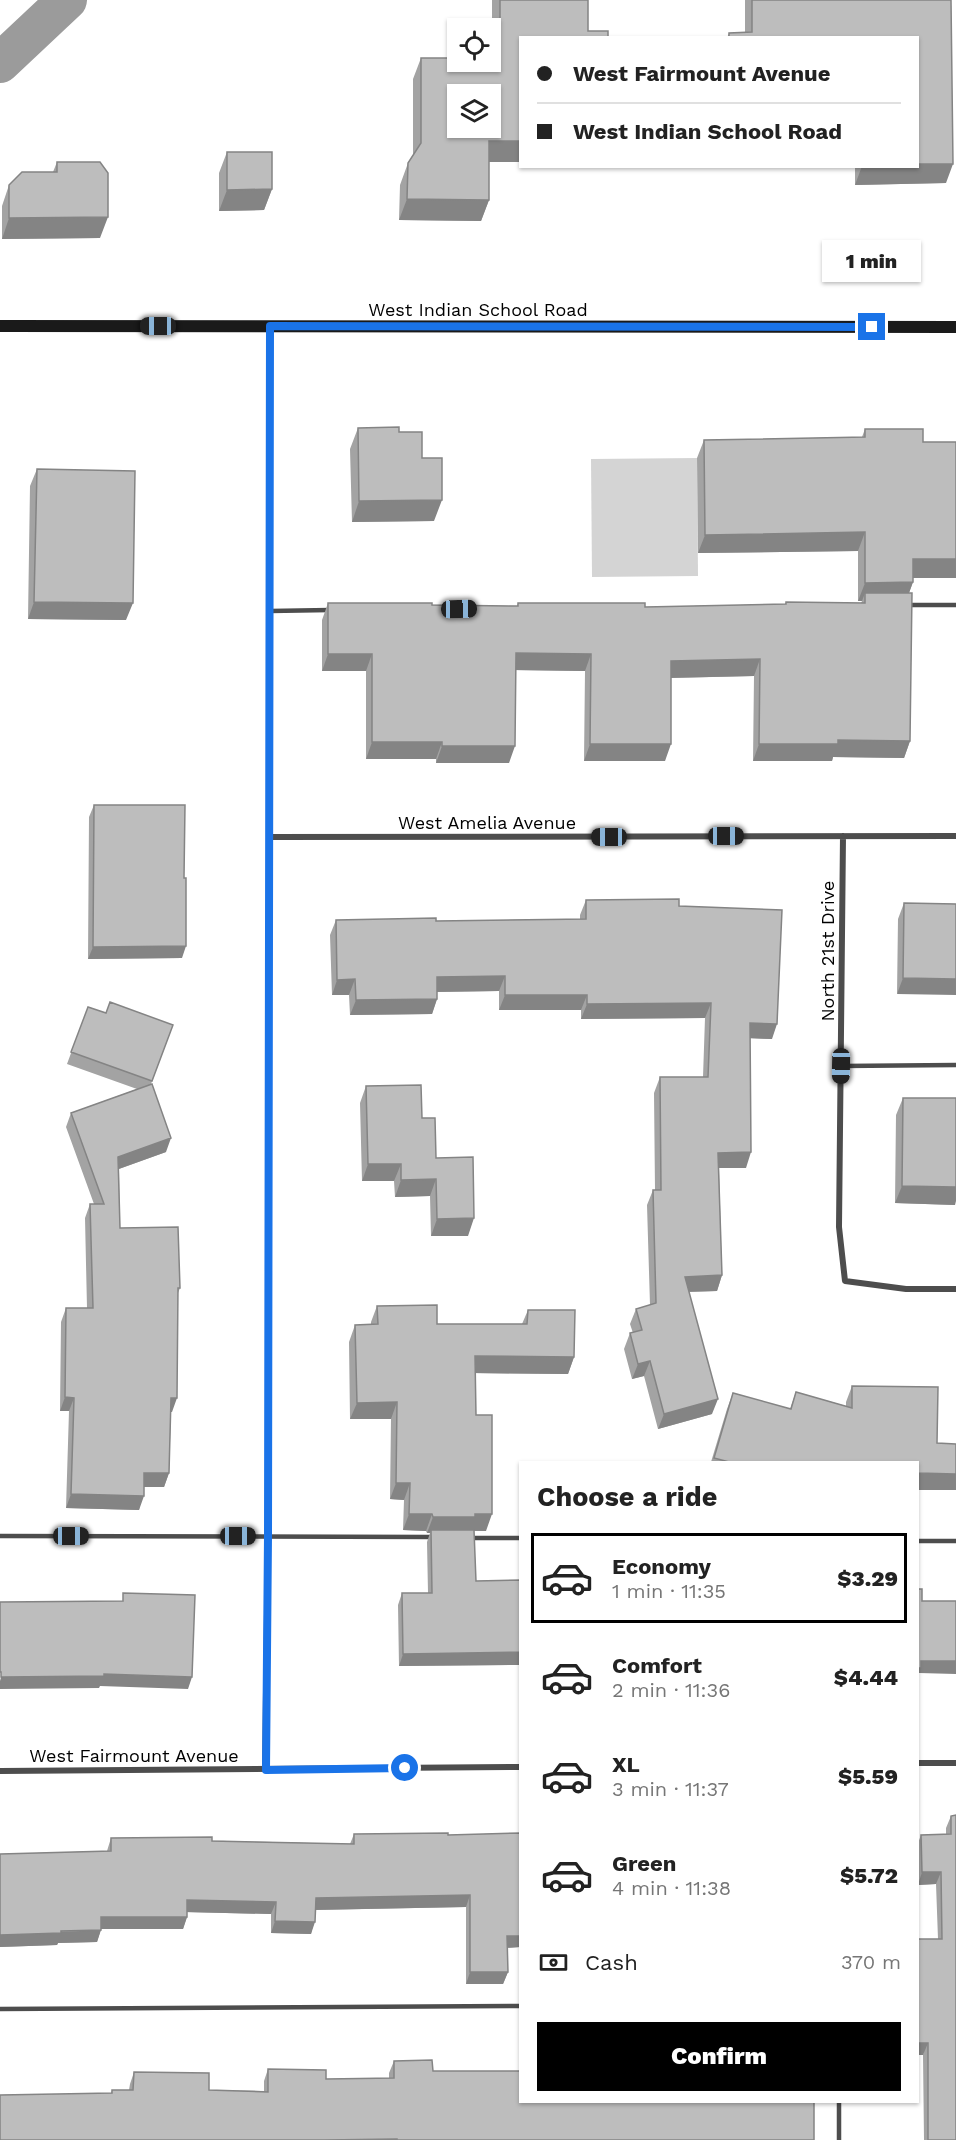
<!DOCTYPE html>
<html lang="en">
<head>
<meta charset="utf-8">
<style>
  :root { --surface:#fff; --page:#f2f2f2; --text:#222; --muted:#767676; --line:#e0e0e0; --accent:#000 }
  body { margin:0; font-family:"Work Sans",sans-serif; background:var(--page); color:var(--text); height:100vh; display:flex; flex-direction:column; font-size:22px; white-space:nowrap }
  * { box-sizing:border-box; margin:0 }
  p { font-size:20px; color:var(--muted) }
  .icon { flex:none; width:33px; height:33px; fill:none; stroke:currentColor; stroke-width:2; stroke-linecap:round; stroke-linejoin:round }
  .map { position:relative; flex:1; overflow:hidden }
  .details { position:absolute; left:519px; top:1461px; width:400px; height:642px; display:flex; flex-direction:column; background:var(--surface); border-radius:0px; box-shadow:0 2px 4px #0004 }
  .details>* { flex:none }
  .top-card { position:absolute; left:519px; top:36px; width:400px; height:132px; border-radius:0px; box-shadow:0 2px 4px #0004; display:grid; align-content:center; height:132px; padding:0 18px; background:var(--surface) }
  .buttons { position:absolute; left:447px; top:18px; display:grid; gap:12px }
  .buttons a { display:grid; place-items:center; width:54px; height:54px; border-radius:0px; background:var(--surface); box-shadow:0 2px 4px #0004; font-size:30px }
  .end { position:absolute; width:27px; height:27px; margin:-14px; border:8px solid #1a73e8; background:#fff; box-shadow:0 0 0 3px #fff }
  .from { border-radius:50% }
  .bubble { position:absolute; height:42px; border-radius:0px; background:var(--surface); box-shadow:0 2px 4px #0004; font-size:20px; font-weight:800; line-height:42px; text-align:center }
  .car { position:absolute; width:18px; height:36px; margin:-18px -9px; border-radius:8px; box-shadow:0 0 4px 2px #0007; background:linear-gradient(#222 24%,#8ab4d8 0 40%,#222 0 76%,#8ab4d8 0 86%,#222 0) }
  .top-card b { display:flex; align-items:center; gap:21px; height:57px; font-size:22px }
  .top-card b+b { border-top:2px solid var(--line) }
  .top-card i { width:15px; height:15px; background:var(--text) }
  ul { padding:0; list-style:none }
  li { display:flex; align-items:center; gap:18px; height:90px; margin:0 12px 9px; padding:0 6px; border:3px solid transparent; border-radius:0px }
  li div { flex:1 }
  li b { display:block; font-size:22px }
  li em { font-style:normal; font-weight:800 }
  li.on { border-color:var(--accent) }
  li>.icon { width:54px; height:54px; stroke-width:1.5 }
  h2 { padding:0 18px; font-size:27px; line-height:72px }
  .pay { display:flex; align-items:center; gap:15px; height:66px; padding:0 18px; font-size:22px }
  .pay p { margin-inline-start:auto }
  .primary-button { display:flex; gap:12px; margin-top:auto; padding:12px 18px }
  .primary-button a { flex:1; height:69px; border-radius:0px; background:var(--accent); color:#fff; font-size:24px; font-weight:800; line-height:69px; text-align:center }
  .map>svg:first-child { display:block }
</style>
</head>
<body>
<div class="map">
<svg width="956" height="2140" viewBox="0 0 956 2140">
  <rect width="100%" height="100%" fill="#fff"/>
  <!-- green -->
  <path fill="#d4d4d4" d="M697 458 698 576 592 577 591 459Z"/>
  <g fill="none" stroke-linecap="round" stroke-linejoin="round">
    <!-- canal -->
    <path stroke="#9b9b9b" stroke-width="40" d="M0 63 67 0"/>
    <!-- lane -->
    <path stroke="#4d4d4d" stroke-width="4.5" d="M905 605H956
      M270 611 330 610
      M841 1066 956 1065
      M0 1536 432 1537
      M471 1538H520
      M918 1541H956
      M0 2009 520 2006
      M839 2102V2140"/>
    <!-- street -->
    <path stroke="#4d4d4d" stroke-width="6" d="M843 836 839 1227 845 1281 906 1289H956
      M269 837 956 836
      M918 1763H956
      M265 1770 268 1536 270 326
      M0 1771 520 1767"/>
    <!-- secondary -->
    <path stroke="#1a1a1a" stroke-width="12" d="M0 326 956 327"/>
  </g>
  <!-- wall -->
  <path fill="#a3a3a3" d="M492 0H588L520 162H489V200L481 221 399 220 400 185 408 163 413 155V79L421 58H492Z
    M745 0H951L946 183 855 185V166H918V38H727L729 33 745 32Z
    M227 152 272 189 264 210 219 211V173Z
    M57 162 100 238 2 239V206L9 185 53 172Z
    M358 428 399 432 422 458 434 521 352 522 350 449Z
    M865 429 923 442 956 578H913V582L909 593 910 741 904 758 833 757 832 761H753L754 676 671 678 665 761H584L585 671 516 670 509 763H436V759H366V671H322V620L328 603 517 606 518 603 645 607 785 604 786 602 861 603 862 601H858V551L698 553 697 458 704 440 862 437Z
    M37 469 126 620 28 619 30 486Z
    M94 805 182 958 88 959 89 817Z
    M586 900 679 906 772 1039 750 1038 746 1168H719L722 1275 717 1291 689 1292 712 1414 658 1429 644 1376 632 1379 624 1349 630 1333H633L630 1324 636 1309 650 1305 647 1205 653 1190H655L654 1093 660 1077H703L705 1018 581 1019V1010H499V991L437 992V999L432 1014 350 1015 349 995H332L330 935 336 920 436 921 580 919V915Z
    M904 903 956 904 897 994 898 919Z
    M88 1007 106 1013 173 1025 151 1084 166 1152 119 1169 120 1228 180 1288 178 1293 172 1412H171L169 1473 164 1487H144L139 1510 66 1508 69 1411H60L61 1322 66 1308H87L85 1218 90 1204H94L66 1127 71 1113 137 1089 67 1064Z
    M366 1086 422 1118 436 1158 468 1236H431L430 1196 395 1197 394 1181H362L360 1103Z
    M903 1098 955 1205 895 1203 896 1115Z
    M377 1306 437 1324H522L528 1310 574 1357 568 1374 475 1373 476 1415 486 1531H474L476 1581 520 1580V1665L399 1666 398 1605 402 1593H428L427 1542 430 1533H427L426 1531 403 1530 404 1500 390 1499 391 1419H350L349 1342 355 1325H371V1322Z
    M852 1386 918 1462H711L727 1409 733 1393 790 1409 796 1392 846 1406V1402Z
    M951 1816 956 2140H924L923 2055 938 1939 936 1884 918 1885V1843L921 1835 946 1834V1828Z
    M520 1833V1947L507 1948 508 1972 503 1984H466V1907L316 1910 311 1934 271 1933V1914L187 1912V1917L183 1929H101L97 1942 58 1943 57 1945 0 1947V1854L107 1851 111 1838 350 1844 354 1834 448 1835Z
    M394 2061 433 2071 520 2102 814 2140H0L111 2093 112 2090H129L130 2084 134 2072 209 2090 264 2091V2081L268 2069 326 2079 389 2078V2073Z"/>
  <!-- shaded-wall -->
  <path fill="#848484" d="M489 141H520V162H481Z
    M918 164H953L946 183 855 185 862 166H918Z
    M272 189 264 210 219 211 227 190Z
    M407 199 489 200 481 221 399 220Z
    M108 217 100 238 2 239 9 218Z
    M442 500 434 521 352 522 359 501Z
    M865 532 858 551 698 553 705 535Z
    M913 559H956V578H906Z
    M913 582 906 601 865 593 862 601H858L865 583Z
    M34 602 133 603 126 620 28 619Z
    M516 653 591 654 585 671 510 670Z
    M328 654H372L366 671H322Z
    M760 659 754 676 665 678 671 661Z
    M838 740 910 741 904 758 833 757 832 761H753L759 744Z
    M372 742H442L436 759H366Z
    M590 744H671L665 761H584Z
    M442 746H515L509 763H436Z
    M186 946 182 958 88 959 93 947Z
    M505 976 499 991 431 992 437 977Z
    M903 978 956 979V995L897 994Z
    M355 979 349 995H332L337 980Z
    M505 995H587L581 1010H499Z
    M437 999 432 1014 350 1015 356 1000Z
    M711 1003 705 1018 581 1019 587 1004Z
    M750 1023 777 1024 772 1039 744 1038Z
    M171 1138 166 1152 113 1171 118 1157Z
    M751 1152 746 1168H713L718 1153Z
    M368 1164H401L394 1181H362Z
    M436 1179 430 1196 395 1197 401 1180Z
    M902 1186 956 1187V1201L955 1205 895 1203Z
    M474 1218 468 1236H431L437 1219Z
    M722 1275 717 1291 679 1292 685 1277Z
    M475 1356 574 1357 568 1374 469 1373Z
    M650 1361 644 1376 632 1379 638 1364Z
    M65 1397 74 1398 69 1411H60Z
    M171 1398H177L172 1412H166Z
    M718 1399 712 1414 658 1429 664 1414Z
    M397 1402 391 1419H350L357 1403Z
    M144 1473H169L164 1487H139Z
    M918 1473 956 1474V1490H918Z
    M396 1483H410L404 1500 390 1499Z
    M71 1494 144 1496 139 1510 66 1508Z
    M409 1514H432L426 1531 403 1530Z
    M475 1514H492L486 1531 431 1530 430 1533H427L433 1517Z
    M520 1652V1665L399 1666 403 1654Z
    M921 1661H956V1674L919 1673 918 1675V1668Z
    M104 1674 192 1677 188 1689 100 1686 99 1688 0 1689V1681L1 1677Z
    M922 1872H941L936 1884 918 1885Z
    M470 1895 466 1907 311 1910 316 1898Z
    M187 1900 276 1902 271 1914 183 1912Z
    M101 1917H187L183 1929H96Z
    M275 1921 315 1922 311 1934 271 1933Z
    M101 1930 97 1942 58 1943 57 1945 0 1947V1935Z
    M507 1936H520V1947L503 1948Z
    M470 1972H508L503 1984H466Z
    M918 2043H928L923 2055H918Z
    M397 2139 396 2140H325Z"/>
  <!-- building -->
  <path fill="#bdbdbd" stroke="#848484" stroke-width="1.5" fill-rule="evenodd" d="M500 0H588V31H608V38H520V141H489V200L407 199 408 163 421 143V58H458V62H490V58H500ZM458 94H490V128H458Z
    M752 0H951L953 164H918V38H729V33L752 32Z
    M227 152H272V189L227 190Z
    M57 162H100L108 173V217L9 218V185L22 172H57Z
    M399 427V432H422V458H442V500L359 501 358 428Z
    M865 429H923V442H956V559H913V582L865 583V532L705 535 704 440 865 437Z
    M37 469 135 471 133 603 34 602Z
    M865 593H912L910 741 838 740V744H759L760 659 671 661V744H590L591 654 516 653 515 746H442V742H372V654H328V603H432V605L518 606V603H645V607L786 604V602L865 603Z
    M94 805H185L184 878H186V946L93 947Z
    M679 899V906L782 910 777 1024 750 1023 751 1152 718 1153 722 1275 685 1277 718 1399 664 1414 650 1361 638 1364 630 1333 642 1330 636 1309 656 1303 653 1190H661L660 1077H708L711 1003 587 1004V995H505V976L437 977V999L356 1000 355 979 337 980 336 920 436 918V921L586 919V900Z
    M904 903 956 904V979L903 978Z
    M110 1002 173 1025 152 1081 71 1052 88 1007 106 1013Z
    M152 1084 171 1138 118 1157 120 1228 178 1227 180 1288H178L177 1398H171L169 1473H144V1496L71 1494 74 1398 65 1397 66 1308H93L90 1204H104L71 1113Z
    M421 1085 422 1118H435L436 1158 473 1157 474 1218 437 1219 436 1179 401 1180V1164H368L366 1086Z
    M903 1098H956V1187L902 1186Z
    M437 1305V1324H527L528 1310H575L574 1357 475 1356 476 1415H492V1514H475V1517H433L432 1514H409L410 1483H396L397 1402 357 1403 355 1325 378 1324 377 1306Z
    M852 1386 938 1387 937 1443 956 1444V1474L918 1473V1462H729L714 1458 733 1393 791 1409 796 1392 852 1408Z
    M431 1530H474L476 1581 520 1580V1652L403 1654 402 1593H432Z
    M918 1589H922V1601H956V1661H921V1668H918Z
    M123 1593 195 1595 192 1677 104 1674V1676L1 1677V1672H0V1602L123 1601Z
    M956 1815V2140H928V2043H918V1939H942L941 1872H922L921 1835 951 1834V1816Z
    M448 1833V1835L520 1833V1936H507L508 1972H470V1895L316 1898 315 1922 275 1921 276 1902 187 1900V1917H101V1930L61 1931V1933L0 1935V1854L111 1851V1838L212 1837V1841L354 1844V1834Z
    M432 2060 433 2071H520V2102H814V2140H397V2139L325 2140H0V2095L112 2093V2090H133L134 2072 209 2073V2090L268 2092V2069L326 2070V2079L394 2078V2061Z"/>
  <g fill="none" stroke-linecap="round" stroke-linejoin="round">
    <!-- route -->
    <path stroke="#1a73e8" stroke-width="8" d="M405 1768 266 1770 268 1536 270 326 872 327"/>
  </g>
  <g text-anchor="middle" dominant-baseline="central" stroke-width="5" stroke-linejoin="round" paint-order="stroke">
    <!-- street labels -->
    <g font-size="18" fill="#000" stroke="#fff">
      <text x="478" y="309">West Indian School Road</text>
      <text x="487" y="822">West Amelia Avenue</text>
      <text transform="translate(827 951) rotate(-90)">North 21st Drive</text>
      <text x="134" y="1755">West Fairmount Avenue</text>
    </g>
  </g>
</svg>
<div class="buttons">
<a><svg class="icon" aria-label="locate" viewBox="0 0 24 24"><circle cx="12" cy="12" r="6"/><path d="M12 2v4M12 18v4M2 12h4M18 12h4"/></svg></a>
<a><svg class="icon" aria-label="layers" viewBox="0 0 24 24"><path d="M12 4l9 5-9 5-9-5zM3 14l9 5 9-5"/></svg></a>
</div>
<i class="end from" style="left:405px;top:1768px"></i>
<i class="end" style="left:872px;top:327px"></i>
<div class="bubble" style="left:822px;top:240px;width:99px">1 min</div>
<i class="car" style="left:158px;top:326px;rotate:270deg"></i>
<i class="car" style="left:459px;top:609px;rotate:89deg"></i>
<i class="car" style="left:726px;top:836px;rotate:90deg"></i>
<i class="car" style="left:609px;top:837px;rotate:270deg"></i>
<i class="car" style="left:841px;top:1066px;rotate:181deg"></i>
<i class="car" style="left:71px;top:1536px;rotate:90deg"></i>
<i class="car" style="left:238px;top:1536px;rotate:90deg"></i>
<div class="top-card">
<b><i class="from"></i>West Fairmount Avenue</b>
<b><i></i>West Indian School Road</b>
</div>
<section class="details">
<h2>Choose a ride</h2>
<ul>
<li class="on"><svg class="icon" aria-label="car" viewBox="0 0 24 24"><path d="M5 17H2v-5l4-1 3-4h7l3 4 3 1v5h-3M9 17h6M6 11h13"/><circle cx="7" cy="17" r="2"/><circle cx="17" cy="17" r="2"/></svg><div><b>Economy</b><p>1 min · 11:35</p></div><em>$3.29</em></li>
<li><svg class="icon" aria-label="car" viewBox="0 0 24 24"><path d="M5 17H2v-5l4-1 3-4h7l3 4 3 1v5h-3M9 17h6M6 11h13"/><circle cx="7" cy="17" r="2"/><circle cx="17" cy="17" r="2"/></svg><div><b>Comfort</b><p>2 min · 11:36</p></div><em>$4.44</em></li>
<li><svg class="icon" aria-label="car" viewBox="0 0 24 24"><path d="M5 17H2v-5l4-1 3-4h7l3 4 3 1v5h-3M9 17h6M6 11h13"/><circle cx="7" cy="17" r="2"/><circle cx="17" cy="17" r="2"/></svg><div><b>XL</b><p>3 min · 11:37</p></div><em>$5.59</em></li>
<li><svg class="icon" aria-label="car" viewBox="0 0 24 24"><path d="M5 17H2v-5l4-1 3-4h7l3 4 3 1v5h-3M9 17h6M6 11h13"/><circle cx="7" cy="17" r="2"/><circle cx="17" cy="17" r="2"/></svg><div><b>Green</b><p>4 min · 11:38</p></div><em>$5.72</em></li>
</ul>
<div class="pay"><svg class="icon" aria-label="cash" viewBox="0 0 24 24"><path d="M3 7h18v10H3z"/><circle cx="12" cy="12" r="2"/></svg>Cash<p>370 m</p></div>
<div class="primary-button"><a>Confirm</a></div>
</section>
</div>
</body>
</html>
